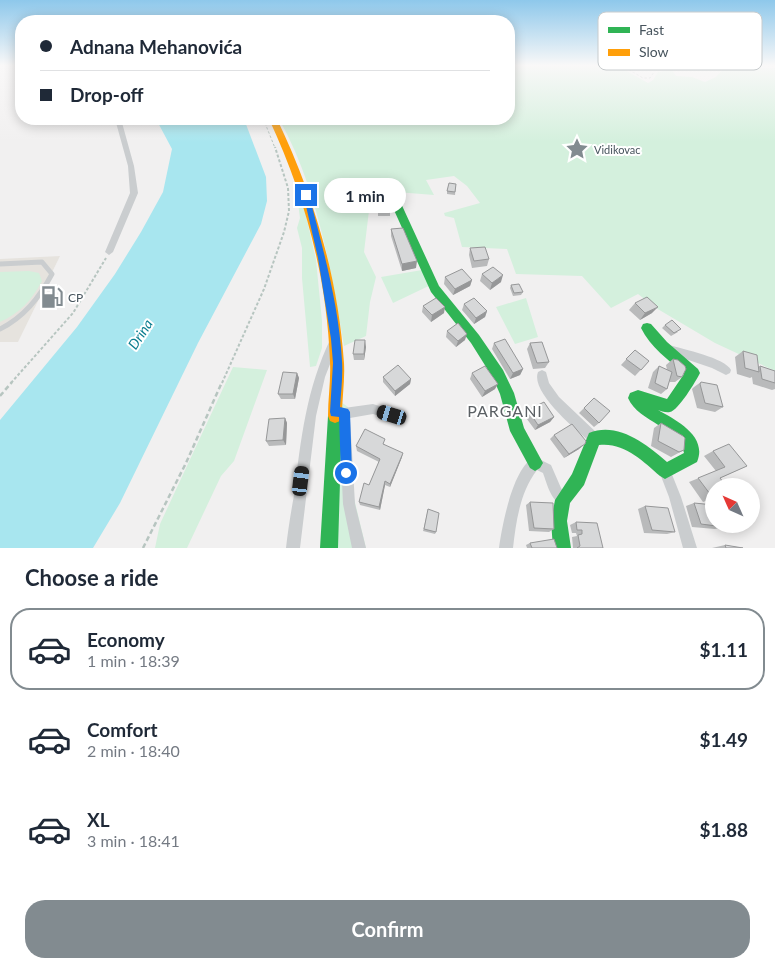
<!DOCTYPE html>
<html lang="en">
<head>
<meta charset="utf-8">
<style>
  :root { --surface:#fff; --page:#f2f2f3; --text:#1f2937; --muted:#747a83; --line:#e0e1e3; --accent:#828b90 }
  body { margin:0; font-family:Lato,sans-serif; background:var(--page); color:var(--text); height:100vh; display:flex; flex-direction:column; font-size:19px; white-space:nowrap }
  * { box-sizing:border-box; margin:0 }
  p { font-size:16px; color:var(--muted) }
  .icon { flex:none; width:28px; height:28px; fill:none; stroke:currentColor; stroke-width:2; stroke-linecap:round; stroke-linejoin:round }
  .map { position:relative; height:548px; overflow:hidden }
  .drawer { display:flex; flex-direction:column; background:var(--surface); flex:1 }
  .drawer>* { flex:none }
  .top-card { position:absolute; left:15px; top:15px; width:500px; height:110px; border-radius:20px; box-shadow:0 2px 12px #0003; display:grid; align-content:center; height:110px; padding:0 25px; background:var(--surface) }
  .needle { width:32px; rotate:315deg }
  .fabs { position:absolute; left:705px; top:478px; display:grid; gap:10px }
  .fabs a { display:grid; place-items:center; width:55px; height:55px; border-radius:50%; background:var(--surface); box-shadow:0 2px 12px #0003; font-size:25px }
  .end { position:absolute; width:22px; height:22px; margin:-11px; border:6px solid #1a73e8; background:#fff; box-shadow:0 0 0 2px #fff }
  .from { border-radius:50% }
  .bubble { position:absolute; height:35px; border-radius:18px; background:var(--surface); box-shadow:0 2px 12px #0003; font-size:16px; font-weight:700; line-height:35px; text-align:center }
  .car { position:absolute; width:15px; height:30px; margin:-15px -8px; border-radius:6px; box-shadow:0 0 4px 1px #0007; background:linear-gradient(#222 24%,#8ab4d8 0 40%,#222 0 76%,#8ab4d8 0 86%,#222 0) }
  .top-card b { display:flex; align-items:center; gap:18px; height:48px; font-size:19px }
  .top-card b+b { border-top:1px solid var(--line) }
  .top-card i { width:12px; height:12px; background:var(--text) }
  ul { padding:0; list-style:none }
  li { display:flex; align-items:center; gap:15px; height:82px; margin:0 10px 8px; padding:0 15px; border:2px solid transparent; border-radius:20px }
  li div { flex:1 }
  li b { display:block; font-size:19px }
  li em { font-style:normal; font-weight:700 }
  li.selected { border-color:var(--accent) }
  li>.icon { width:45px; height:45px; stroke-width:1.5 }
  h2 { padding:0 25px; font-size:22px; line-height:60px }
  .button { display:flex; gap:10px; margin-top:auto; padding:10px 25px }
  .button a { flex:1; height:58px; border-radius:20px; background:var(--accent); color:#fff; font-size:20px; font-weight:700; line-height:58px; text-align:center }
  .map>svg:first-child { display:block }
</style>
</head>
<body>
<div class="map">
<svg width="775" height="548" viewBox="0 0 775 548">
  <rect width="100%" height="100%" fill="#f1f0f0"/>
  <!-- commercial -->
  <path fill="#e6e3de" d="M60 256 18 342H0V259Z"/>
  <!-- green -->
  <path fill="#d4f0dd" d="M509 65H627L630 67 623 69 648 83 653 80 658 72 672 70 676 76 692 77 705 82 716 77 727 65C744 65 759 69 775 68V371L715 343 656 308 638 294 611 308 582 276 516 274 507 249 462 247 454 218 445 216 444 213 480 203 467 186 454 176 426 180 434 195 384 191 371 194 364 252 376 277 370 302 366 336 344 346C331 270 317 186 279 119H509Z
    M303 202 316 260 322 321V348L316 366 310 367 302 278V248L297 228 300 218 298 203Z
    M428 269 435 283 393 303 381 277Z
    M29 271 39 273 42 281C31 301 20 313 0 322V272Z
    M526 298 538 337 515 344 496 307Z
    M233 367 267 370 234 461 221 476 187 548H155L160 524Z
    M341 402 348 407 353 494 366 548H336Z"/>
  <!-- water -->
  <path fill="#a8e6ef" d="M156 119H244L266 177 267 201 261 224 198 343 120 503 93 548H0V420L77 327 115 274 141 232 163 192 172 149Z"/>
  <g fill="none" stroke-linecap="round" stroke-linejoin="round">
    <!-- path-far2 -->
    <path stroke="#b7c5c0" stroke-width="1" stroke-dasharray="2.5 2" stroke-linecap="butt" d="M621 65 643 78H650L654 72
      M265 123 275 148"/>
    <!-- path-far1 -->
    <path stroke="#b7c5c0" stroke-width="2" stroke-dasharray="3 2" stroke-linecap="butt" d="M11 383 73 313 106 258
      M222 383 264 289 284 232 289 211 288 188 275 147"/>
    <!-- path -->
    <path stroke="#b7c5c0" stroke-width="2.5" stroke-dasharray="5 3" stroke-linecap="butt" d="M0 396 12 382
      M143 548 186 463 222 382"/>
    <!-- lane -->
    <path stroke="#cacdcf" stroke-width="5" d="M0 264 42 262 52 274C39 298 24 317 0 329"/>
    <!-- street -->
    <path fill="#cacdcf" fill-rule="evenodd" d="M115 119H121L134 166 138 193 113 252 109 255 105 252 130 193 128 166Z
      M334 337 337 338 339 341 325 377 316 416 300 548H286C288 530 291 512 294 495 301 439 306 389 331 338Z
      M669 345C683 349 725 358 731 370L730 373 726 375 712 368 665 352 664 349 665 346Z
      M542 370 546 372 549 383 559 397 598 434 600 438 598 442 594 444 590 442C576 430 530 392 538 372Z
      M373 404 395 411 397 415 395 419 391 420 373 414 350 418 355 504 366 548H352L343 504 339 418 331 416 329 412 331 408 335 407 344 408Z
      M535 457 551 465 561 488 569 500 567 504 563 506C551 501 547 484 543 473L537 470C520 492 516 522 513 548H499C502 526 513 466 535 457Z
      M665 465 669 467 681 497 697 548H683L669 497 659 471 661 467Z"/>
    <!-- fast -->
    <path fill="#30b455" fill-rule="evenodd" d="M394 196 399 199 439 286 479 335 503 370 514 393 524 428 543 463 540 468 535 471 530 468 510 431 500 394 493 378 471 343 431 292 389 199Z
      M647 323 651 324 667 342 698 369 700 373C696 381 678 411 670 412 666 413 661 411 658 410 676 420 708 436 697 462L665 479 660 476C643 461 624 442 599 445L584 485 570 503 567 521 571 548H553L551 521 555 500 572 474 589 433C617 421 647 444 667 462L684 453C680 427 639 423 628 398L630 393 638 390 667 399 684 374C669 360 650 347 641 328L643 324Z
      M335 409 340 411 342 416 338 548H320L328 416 330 411Z"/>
    <!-- slow -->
    <path fill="#ff9f0a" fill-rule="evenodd" d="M269 119H277C314 196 338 277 344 363 345 381 342 398 342 416L340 421 335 423 330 421 328 416C328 398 331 380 330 362 327 277 305 196 269 119Z"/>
  </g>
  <!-- wall -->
  <path fill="#b9babb" d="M456 184 455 195 447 194V191Z
    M378 209H390V216H378Z
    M391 229 416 268 402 271 391 236Z
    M470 248 489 259 487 266 472 268 469 255Z
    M482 274 501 282 490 290 480 281Z
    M445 277 472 280 470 286 453 295 444 284Z
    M511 285 523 292 521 295 513 296 510 288Z
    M635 303 652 313 640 320 629 310Z
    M464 304 487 311 485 317 474 324 462 310Z
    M423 306 444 313 431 322 422 312Z
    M665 325 678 332 671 336 662 328Z
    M447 331 465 340 456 347 446 337Z
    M494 343 523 369 520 375 510 379 492 349Z
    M530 343 549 362 545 368 533 369 527 349Z
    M366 347 364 360H354L353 354Z
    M635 350 649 361 635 376 621 365Z
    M743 351 758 367 760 366 775 371V389L772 390 753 384 752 377 750 378 737 374 735 357Z
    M673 359 682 377 675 382H670V380L667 389 661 394 648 388 653 372 659 366 667 370 666 365Z
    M297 373 299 378 295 399H281L278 394Z
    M472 373 495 389 482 397 470 379Z
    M383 377 411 379 410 384 395 396 383 382Z
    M701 382 723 407 715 412 697 408 692 389 694 387Z
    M594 398 599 423 594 427 579 413Z
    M528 410 554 417 550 422 535 430 524 415Z
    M285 418 287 423 286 445 269 446 266 441Z
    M661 423 684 450 671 457 651 446 654 428Z
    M554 435 579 449 564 458 550 439Z
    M385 444V445L402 457 390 487 385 485 380 510 360 505 359 502 369 485 379 462 357 451 356 446Z
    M713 451 747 466 720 478 714 498 703 502 689 482 716 471 704 456Z
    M530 502 554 529 549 532 529 531 526 505Z
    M694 503 724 527 715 529 692 527 686 506Z
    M645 506 675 532 667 534 644 533 638 509Z
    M428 509 436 532 435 534 423 531Z
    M576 522 603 548H573L572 537 577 536 576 533H572L570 525Z
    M530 543 557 548H527L526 545Z
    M725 545 743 548H712Z"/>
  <!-- shaded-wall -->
  <path fill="#969798" d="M417 261 416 268 402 271V264Z
    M503 275 501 282 490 290 492 283Z
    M472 280 470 286 453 295 455 289Z
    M445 307 444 313 431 322 432 315Z
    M658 307 652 313 640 320 645 313Z
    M487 311 485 317 474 324 476 318Z
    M467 334 465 340 456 347 458 341Z
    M365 340 366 347 364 360V354Z
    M523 369 520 375 510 379 513 373Z
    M297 373 299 378 295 399 293 394Z
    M411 379 410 384 395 396V391Z
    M498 384 495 389 482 397 485 391Z
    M554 417 550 422 535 430 538 425Z
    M285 418 287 423 286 445 283 440Z
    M585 444 579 449 564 458 569 454Z
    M403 453 402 457 390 487V484Z
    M385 481V485L380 510 379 507Z"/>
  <!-- building -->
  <path fill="#d7d8d9" stroke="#969798" d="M449 183 456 184 455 192 447 191Z
    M380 197 389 198 390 209H378Z
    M403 228 417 261 402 264 391 229Z
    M485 247 489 259 474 261 470 248Z
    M493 267 503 275 492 283 482 274Z
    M462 269 472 280 455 289 445 277Z
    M519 284 523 292 514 293 511 285Z
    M647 297 658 307 645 313 635 303Z
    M436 298 445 307 432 315 423 306Z
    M474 298 487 311 476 318 464 304Z
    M672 320 681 329 674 333 665 325Z
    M458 323 467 334 458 341 447 331Z
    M505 339 523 369 513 373 494 343Z
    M355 340H365L364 354H353Z
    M542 342 549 362 537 363 530 343Z
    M635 350 649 361 641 370 626 359Z
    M743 351 757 355 759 372 745 368Z
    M673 359 678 360 685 366 686 369 682 377 677 376Z
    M398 365 411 379 395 391 383 377Z
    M485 366 498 384 485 391 472 373Z
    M659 366 672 372 667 389 655 383Z
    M760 366 775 371V383L762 379Z
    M283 372 297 373 293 394H278Z
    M701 382 717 385 723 407 705 403 700 384Z
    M594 398 610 411 599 423 584 408Z
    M544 402 554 417 538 425 528 410Z
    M285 418 283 440 266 441 269 419Z
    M661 423 683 436 685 438 684 450 679 452 658 441Z
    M572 424 586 441 585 444 569 454 554 435Z
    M365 429 385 439 383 444 403 453 390 484 385 481 379 507 359 502 364 483 369 485 380 459 356 446Z
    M729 444 747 466 720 478 726 486H714V498H713L698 478 725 467 713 451Z
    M530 502 553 503 554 529 534 528Z
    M694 503 714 505V524H723L724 527 701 524Z
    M645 506 668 508 675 532 652 530Z
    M428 509 439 513 436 532 424 529Z
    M576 522 597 523 603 548H577L580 546 578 535 582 534V530H577Z
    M554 539 557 548H532L530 543Z
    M725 545 743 548H726Z"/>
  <!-- sky -->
  <linearGradient id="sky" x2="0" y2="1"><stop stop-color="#8ec8eb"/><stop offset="0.46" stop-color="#f9f8f8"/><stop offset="1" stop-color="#f9f8f8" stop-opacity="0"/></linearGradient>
  <rect width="775" height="142" fill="url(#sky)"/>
  <!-- route -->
  <path fill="#1a73e8" d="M303 193 309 195C323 249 339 305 342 361 343 376 341 392 340 407L348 409 350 412 352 473 350 477 346 479 342 477 341 473 339 417 331 416 330 412 333 363 331 339 318 258Z"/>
  <!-- icons -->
  <defs>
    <symbol id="sight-bare" viewBox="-9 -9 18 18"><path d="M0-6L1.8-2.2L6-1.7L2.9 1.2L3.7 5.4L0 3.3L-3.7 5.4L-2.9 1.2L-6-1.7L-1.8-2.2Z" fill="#828b90" stroke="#fff" stroke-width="2.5" paint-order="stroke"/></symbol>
    <symbol id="fuel-bare" viewBox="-9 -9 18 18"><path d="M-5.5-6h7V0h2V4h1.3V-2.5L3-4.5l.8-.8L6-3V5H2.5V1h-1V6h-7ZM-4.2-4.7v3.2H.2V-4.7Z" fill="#828b90" stroke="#fff" stroke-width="2.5" paint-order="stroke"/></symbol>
  </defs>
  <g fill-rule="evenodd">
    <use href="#sight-bare" x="561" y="133" width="32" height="32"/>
    <use href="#fuel-bare" x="36" y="281" width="32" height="32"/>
  </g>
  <g text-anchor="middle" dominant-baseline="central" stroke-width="4" stroke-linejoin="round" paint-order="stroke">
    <!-- far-poi labels -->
    <g font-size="11" fill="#47545d" stroke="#fff" text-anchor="start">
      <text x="594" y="149">Vidikovac</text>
    </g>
    <!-- poi labels -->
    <g font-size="12" fill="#47545d" stroke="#fff" text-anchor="start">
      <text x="68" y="297">CP</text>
    </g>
    <!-- water labels -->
    <g font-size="14" font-style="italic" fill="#0a7d8f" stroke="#fff">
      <text transform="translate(140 334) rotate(-57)">Drina</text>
    </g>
    <!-- near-neighbourhood labels -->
    <g font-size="16" letter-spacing="1" fill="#5b6064" stroke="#fff">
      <text x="505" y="410">PARGANI</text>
    </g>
  </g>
  <!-- legend -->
  <rect x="598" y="12" width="164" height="58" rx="8" fill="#fff" stroke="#c8ccce" stroke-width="1"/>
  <rect x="608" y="27" width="22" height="6" fill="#30b455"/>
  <rect x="608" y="49" width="22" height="7" fill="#ff9f0a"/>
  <g font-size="14" fill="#47545d">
    <text x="639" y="35">Fast</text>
    <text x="639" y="57">Slow</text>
  </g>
</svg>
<div class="fabs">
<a><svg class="needle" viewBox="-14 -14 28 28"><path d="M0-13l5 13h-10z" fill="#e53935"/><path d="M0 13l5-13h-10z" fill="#747a83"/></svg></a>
</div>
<i class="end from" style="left:346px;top:473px"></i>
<i class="end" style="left:306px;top:195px"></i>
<div class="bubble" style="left:324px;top:178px;width:82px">1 min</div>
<i class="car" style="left:392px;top:415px;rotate:287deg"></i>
<i class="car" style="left:301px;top:481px;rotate:7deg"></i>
<div class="top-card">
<b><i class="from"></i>Adnana Mehanovića</b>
<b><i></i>Drop-off</b>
</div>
</div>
<section class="drawer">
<h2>Choose a ride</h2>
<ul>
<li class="selected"><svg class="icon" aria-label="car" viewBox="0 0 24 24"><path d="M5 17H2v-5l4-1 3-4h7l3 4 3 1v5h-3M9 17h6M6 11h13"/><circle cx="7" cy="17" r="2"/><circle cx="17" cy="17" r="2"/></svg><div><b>Economy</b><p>1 min · 18:39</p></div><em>$1.11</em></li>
<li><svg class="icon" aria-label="car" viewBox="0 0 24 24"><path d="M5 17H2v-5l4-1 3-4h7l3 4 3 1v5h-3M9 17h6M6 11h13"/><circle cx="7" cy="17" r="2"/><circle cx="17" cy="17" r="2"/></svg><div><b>Comfort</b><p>2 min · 18:40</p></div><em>$1.49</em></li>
<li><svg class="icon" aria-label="car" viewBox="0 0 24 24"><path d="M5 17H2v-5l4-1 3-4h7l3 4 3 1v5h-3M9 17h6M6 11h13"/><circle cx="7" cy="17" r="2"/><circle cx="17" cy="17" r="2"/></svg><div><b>XL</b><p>3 min · 18:41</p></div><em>$1.88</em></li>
</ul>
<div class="button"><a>Confirm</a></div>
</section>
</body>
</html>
